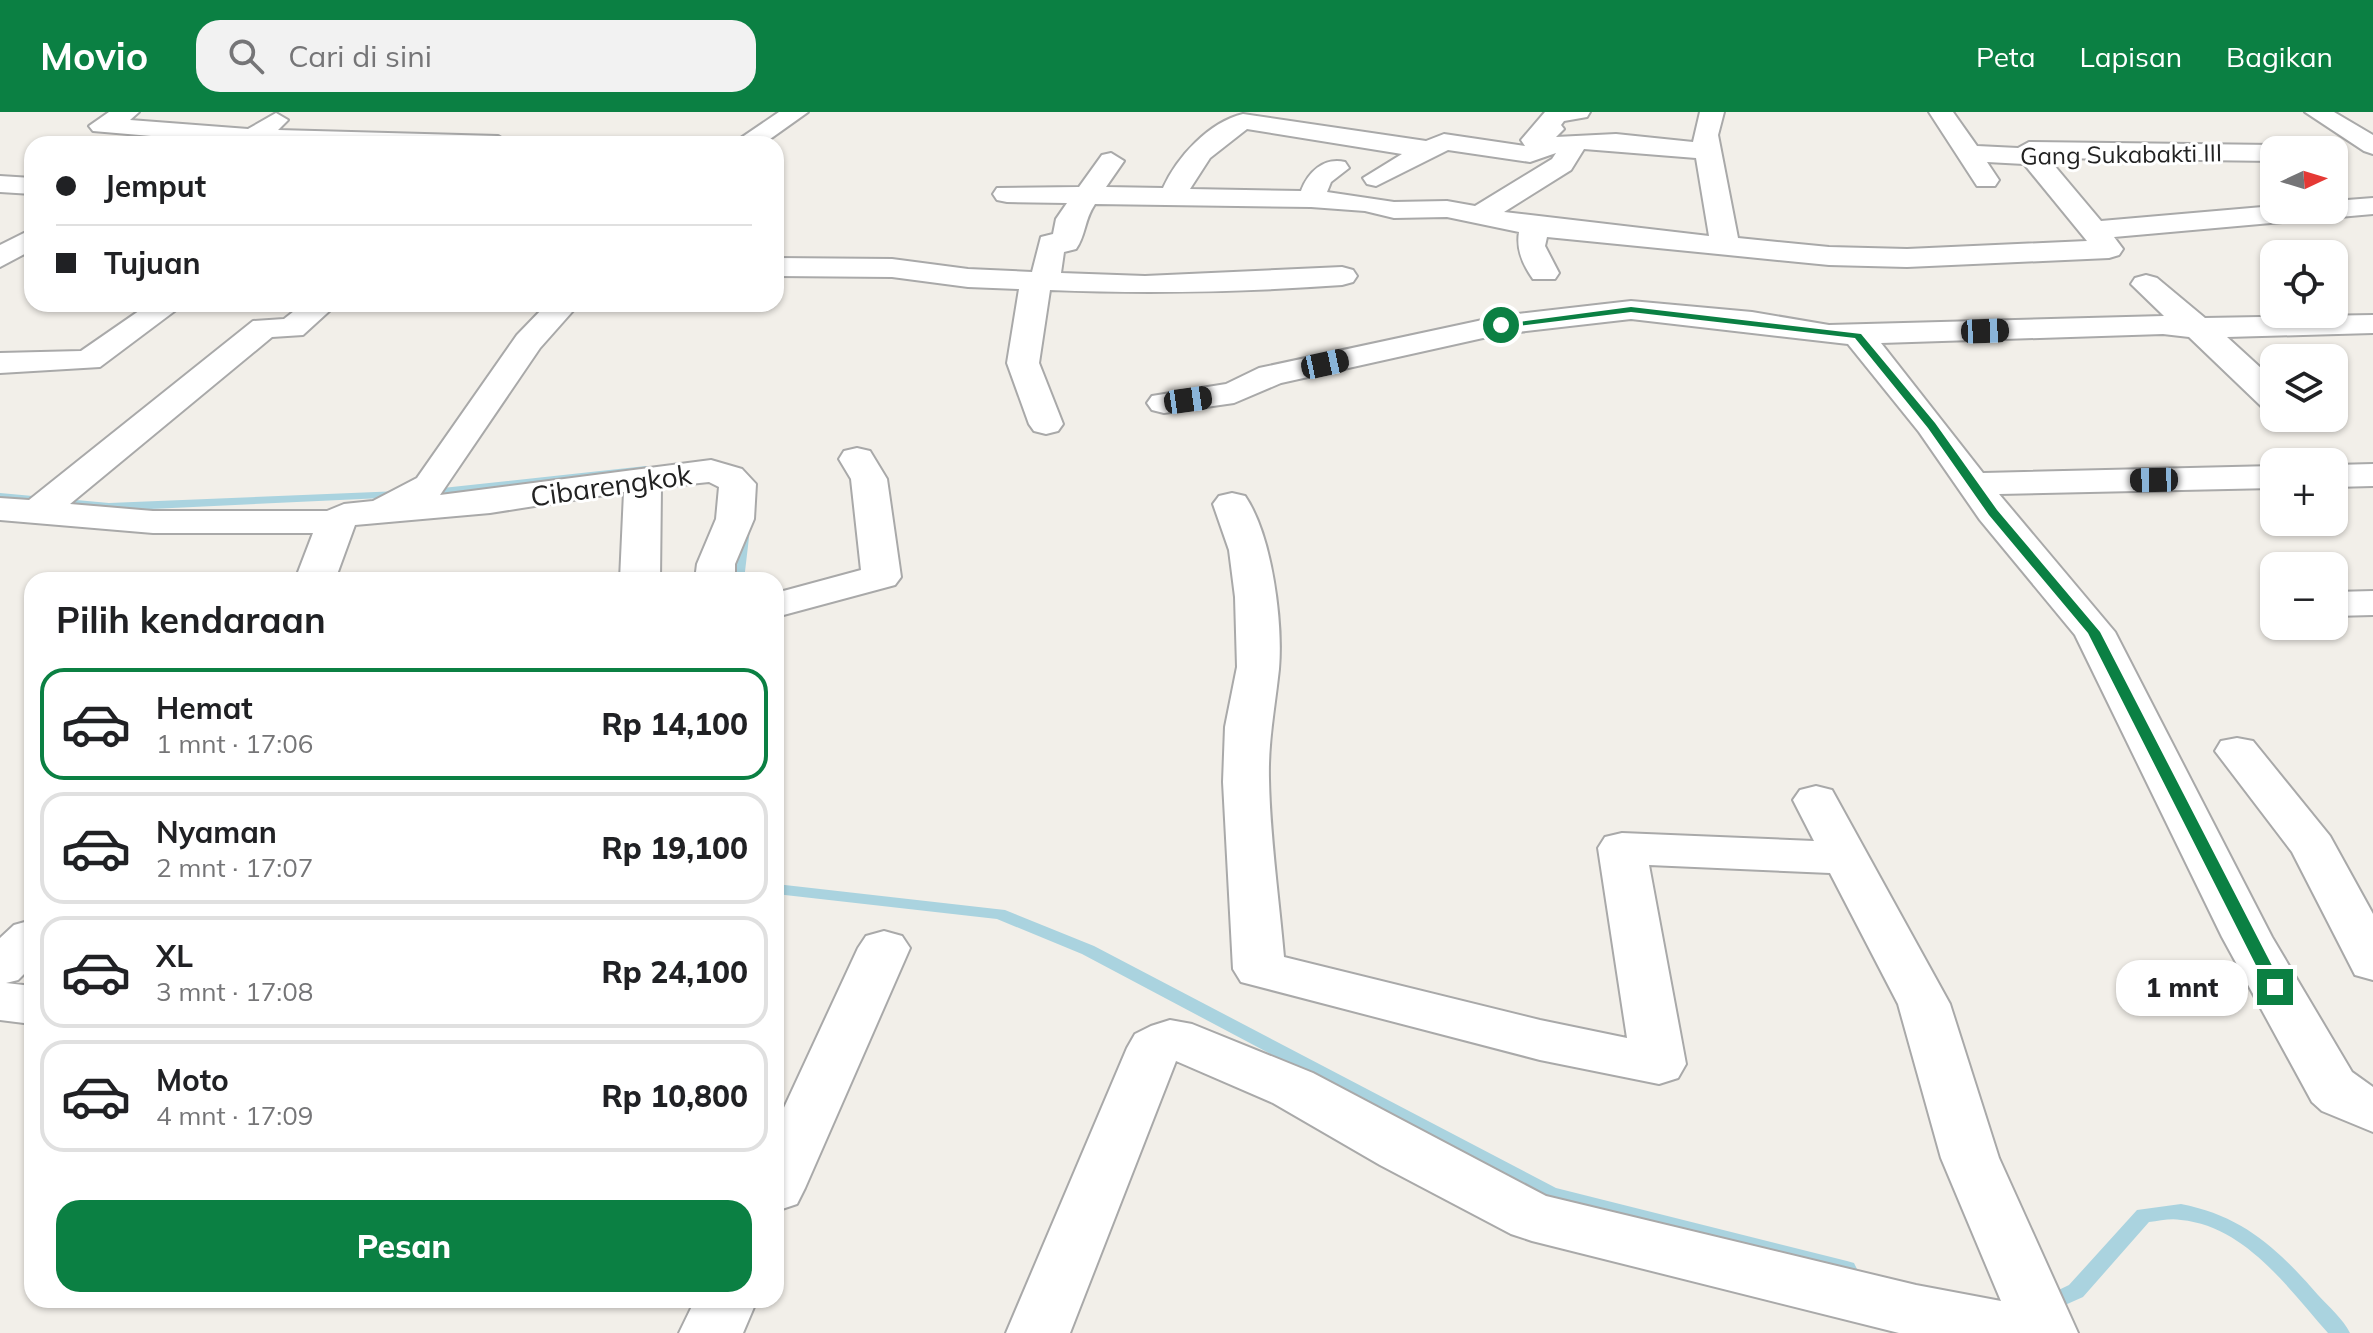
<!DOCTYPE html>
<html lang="id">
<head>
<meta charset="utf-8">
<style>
  :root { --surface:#fff; --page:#f2f2f2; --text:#202124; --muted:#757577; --line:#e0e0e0; --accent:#0b8043 }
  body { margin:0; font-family:Mulish,sans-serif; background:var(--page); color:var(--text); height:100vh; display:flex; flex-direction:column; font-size:30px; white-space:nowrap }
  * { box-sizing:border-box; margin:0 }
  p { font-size:26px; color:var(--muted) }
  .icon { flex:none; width:44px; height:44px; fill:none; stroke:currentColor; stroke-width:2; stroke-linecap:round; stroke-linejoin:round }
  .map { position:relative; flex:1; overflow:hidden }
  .sheet { position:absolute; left:24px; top:460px; width:760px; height:736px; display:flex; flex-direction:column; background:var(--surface); border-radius:24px; box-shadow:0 2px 6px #0004 }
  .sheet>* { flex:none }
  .top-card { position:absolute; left:24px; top:24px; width:760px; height:176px; border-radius:24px; box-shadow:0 2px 6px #0004; display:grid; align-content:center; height:176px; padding:0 32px; background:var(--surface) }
  .needle { width:52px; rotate:86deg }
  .buttons { position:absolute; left:2260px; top:24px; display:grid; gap:16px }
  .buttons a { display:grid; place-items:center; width:88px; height:88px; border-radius:16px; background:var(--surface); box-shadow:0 2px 6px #0004; font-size:40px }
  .end { position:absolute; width:36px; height:36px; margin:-18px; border:10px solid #0b8043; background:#fff; box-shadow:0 0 0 4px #fff }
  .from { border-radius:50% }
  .bubble { position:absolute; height:56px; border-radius:24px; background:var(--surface); box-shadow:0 2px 6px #0004; font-size:26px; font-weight:800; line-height:56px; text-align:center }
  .car { position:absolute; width:24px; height:48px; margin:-24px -12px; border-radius:10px; box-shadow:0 0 6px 2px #0007; background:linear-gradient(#222 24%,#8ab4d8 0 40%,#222 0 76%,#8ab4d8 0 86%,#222 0) }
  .top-card b { display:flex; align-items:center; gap:28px; height:76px; font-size:30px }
  .top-card b+b { border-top:2px solid var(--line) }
  .top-card i { width:20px; height:20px; background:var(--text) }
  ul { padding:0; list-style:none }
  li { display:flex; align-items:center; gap:24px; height:112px; margin:0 16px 12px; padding:0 16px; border:4px solid var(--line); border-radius:24px }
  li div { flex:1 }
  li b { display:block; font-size:30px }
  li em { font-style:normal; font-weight:800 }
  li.current { border-color:var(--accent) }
  li>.icon { width:72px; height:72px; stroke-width:1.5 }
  h2 { padding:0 32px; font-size:36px; line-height:96px }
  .primary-button { display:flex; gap:16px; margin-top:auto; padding:16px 32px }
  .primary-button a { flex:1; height:92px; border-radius:24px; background:var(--accent); color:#fff; font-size:32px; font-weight:800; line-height:92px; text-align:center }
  header { display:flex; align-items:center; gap:48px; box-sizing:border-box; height:112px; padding:0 40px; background:var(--accent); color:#fff }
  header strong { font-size:38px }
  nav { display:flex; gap:44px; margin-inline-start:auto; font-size:28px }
  .search { width:560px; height:72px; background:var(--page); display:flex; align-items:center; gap:20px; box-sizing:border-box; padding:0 28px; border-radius:24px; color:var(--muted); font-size:30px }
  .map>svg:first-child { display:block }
</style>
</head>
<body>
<header>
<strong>Movio</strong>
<div class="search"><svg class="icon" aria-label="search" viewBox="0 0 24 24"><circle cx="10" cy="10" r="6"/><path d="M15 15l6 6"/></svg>Cari di sini</div>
<nav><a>Peta</a><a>Lapisan</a><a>Bagikan</a></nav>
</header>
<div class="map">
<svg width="2373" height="1221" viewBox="0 0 2373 1221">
  <rect width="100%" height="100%" fill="#f2efe9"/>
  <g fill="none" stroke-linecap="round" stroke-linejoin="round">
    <!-- stream -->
    <path fill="#aad3df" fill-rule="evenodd" d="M646 354 652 357 650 359 424 386 418 382 424 378Z
      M400 379 404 381V385L109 399 0 389V381L109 391Z
      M744 413 750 417 744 468H732L738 417Z
      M776 772 1005 798 1094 834 1556 1076 1847 1149 1854 1151 1857 1157 1854 1163 1847 1165 1544 1087 1082 842 997 807 776 782Z
      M2181 1092C2243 1104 2278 1137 2318 1183 2329 1195 2343 1207 2350 1221H2328C2288 1176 2245 1114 2181 1108 2170 1106 2160 1109 2149 1110L2083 1185 2047 1201 2040 1199 2037 1193 2040 1187 2069 1173 2137 1098Z"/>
    <defs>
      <path id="minor" d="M109 0H139L130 8 248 17 276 1 288 8 278 18 498 24 511 32H244L93 19 89 14Z
        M779 0H808L763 32H732Z
        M1545 0H1590L1587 5 1564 9 1561 13 1564 17 1556 25 1616 22 1693 30 1700 0H1724L1718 23 1738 126 1829 135 1907 137 2087 129 2024 52 1987 50 1999 68 1995 74H1977L1929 0H1953L1977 34 2018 36 2029 30 2274 33 2285 38H2274V49L2048 46 2101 109 2274 94V98H2334V89L2373 86V102L2114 125 2123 137 2119 143 2109 146 1907 155 1829 153 1547 125 1545 134 1559 161 1555 167H1533C1523 153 1516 138 1519 120L1447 105 1394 106 1365 99 1311 95 1095 92C1084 108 1086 123 1076 137L1064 140 1061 161 1145 164 1342 155 1353 158 1357 164 1353 170 1342 173C1244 180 1148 182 1050 178L1039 251 1063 312 1058 319 1046 322 1034 319 1029 312 1007 251 1019 177 968 175 892 165 776 164V146L892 147 968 157 1032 160 1041 125 1053 122 1056 107 1067 91 1007 90 997 88 993 82 997 76 1079 75 1102 43 1111 41 1124 49 1106 75 1163 76C1177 45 1209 10 1243 2L1426 29 1444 22 1525 34 1521 28ZM1247 17 1402 42 1363 66 1367 72 1376 74 1448 38 1530 50 1556 41 1552 47 1475 94 1447 89 1394 90 1327 80 1331 70 1349 56 1345 50C1324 45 1308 60 1301 79L1190 77 1210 46ZM1584 37 1696 46 1709 124 1504 100 1571 58Z
        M2305 0H2334L2373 23V42L2364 39Z
        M0 64 32 66V82L0 80Z
        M32 117V138L0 155V133Z
        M2146 163 2157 166 2205 206 2373 203V221L2227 225 2274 268V298L2262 295 2189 225 2163 222 1881 231 1983 361 2274 354V376L1999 382 2115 520 2272 825 2352 960 2373 975V1020L2322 999 2312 990 2222 825 2075 523 1980 408 1919 320 1848 232 1631 207 1501 222 1281 271 1234 291 1164 301 1152 298 1147 291 1152 284 1226 272 1259 256 1501 204 1631 189 1752 200 1829 213 2164 204 2131 172 2135 166Z
        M149 192H184L100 255 0 261V241L81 239Z
        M303 192H337L303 223 272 225 70 392 153 399H327L344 392 373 389 417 366 517 223 547 192H579L540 236 440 383 711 348 742 357 756 372 754 407 735 452V468H695L697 452 716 407 719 375 709 370 661 375 660 468H620L624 380 490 401 355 413 335 468H295L313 421H153L0 408V386L29 388 253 209 284 207Z
        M857 336 870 339 887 367 901 465 895 473 776 505V481L861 458 851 367 839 347 844 339Z
        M2373 352V374L2334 375V353Z
        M1232 381 1245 384C1272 423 1283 510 1279 557 1275 595 1268 629 1269 667 1270 726 1279 786 1284 845L1540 908 1627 926 1598 736 1605 725 1622 721 1814 729 1793 688 1800 678 1816 674 1832 678 1950 892 1999 1046 2078 1221H1899L1532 1129 1511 1122 1380 1053 1273 991 1176 949 1070 1221H1006L1127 936 1135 922 1151 914 1170 908 1192 912 1313 961 1546 1084 1916 1173 2001 1189 1941 1046 1898 892 1830 761 1649 753 1686 952 1678 966 1659 972 1540 948 1241 870 1233 857 1223 670 1225 615 1237 555 1235 485 1229 438 1213 392 1219 384Z
        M2373 479V503L2334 504V480Z
        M2237 626 2253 629 2330 724 2373 802V868L2355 863 2292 740 2215 639 2221 629Z
        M32 808V854L18 868 6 871 32 874V912L0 908V826L14 813Z
        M884 819 902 824 910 836 805 1076 797 1092 776 1099V1013L858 836 866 824Z
        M695 1188H757L743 1221H679Z"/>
    </defs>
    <!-- minor casing -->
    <use href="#minor" stroke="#a9a9a9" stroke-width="4"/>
    <!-- minor -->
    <use href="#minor" fill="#fff" fill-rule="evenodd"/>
  </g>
  <!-- route -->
  <path fill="#0b8043" d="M1631 195 1861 222 1935 311 1997 398 2100 520 2283 875 2280 878H2270L2267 875 2088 521 1989 403 1928 316 1855 226 1631 200 1501 216 1497 213Z"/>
  <g text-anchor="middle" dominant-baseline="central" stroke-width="6" stroke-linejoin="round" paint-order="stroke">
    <!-- far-street labels -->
    <g font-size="24" fill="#222" stroke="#fff">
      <text transform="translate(2121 42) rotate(-1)">Gang Sukabakti III</text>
    </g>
    <!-- street labels -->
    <g font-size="28" fill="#222" stroke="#fff">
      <text transform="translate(611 373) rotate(-8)">Cibarengkok</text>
    </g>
  </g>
</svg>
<div class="buttons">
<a><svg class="needle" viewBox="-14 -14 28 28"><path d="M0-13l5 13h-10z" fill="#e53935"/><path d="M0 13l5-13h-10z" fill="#757577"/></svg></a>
<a><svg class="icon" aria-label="locate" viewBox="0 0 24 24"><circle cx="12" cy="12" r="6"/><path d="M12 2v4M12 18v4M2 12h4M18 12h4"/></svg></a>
<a><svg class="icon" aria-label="layers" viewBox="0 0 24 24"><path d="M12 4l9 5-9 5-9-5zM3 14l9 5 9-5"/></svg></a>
<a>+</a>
<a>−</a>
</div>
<i class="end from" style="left:1501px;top:213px"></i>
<i class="end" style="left:2275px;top:875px"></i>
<div class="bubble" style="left:2116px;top:848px;width:132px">1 mnt</div>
<i class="car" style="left:1985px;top:219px;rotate:88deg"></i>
<i class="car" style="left:1325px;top:252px;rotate:78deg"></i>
<i class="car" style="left:1188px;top:288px;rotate:82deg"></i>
<i class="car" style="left:2154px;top:368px;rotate:269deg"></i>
<div class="top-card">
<b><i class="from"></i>Jemput</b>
<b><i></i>Tujuan</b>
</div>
<section class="sheet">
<h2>Pilih kendaraan</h2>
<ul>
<li class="current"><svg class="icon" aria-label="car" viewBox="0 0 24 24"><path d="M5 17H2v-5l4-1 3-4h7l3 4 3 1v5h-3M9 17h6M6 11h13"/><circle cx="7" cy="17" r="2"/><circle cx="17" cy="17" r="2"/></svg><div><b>Hemat</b><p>1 mnt · 17:06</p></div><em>Rp 14,100</em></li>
<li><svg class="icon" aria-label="car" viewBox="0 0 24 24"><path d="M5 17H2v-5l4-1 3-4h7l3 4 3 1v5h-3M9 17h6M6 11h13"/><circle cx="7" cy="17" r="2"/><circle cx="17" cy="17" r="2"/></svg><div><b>Nyaman</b><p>2 mnt · 17:07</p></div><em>Rp 19,100</em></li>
<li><svg class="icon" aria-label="car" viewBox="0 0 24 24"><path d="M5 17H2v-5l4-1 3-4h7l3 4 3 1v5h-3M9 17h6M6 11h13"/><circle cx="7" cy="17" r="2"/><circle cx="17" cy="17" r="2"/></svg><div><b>XL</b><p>3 mnt · 17:08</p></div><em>Rp 24,100</em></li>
<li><svg class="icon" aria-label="car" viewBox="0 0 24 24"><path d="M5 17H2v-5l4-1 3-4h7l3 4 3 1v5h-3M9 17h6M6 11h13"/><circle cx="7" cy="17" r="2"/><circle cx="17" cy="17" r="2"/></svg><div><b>Moto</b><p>4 mnt · 17:09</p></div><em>Rp 10,800</em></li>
</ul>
<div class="primary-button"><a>Pesan</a></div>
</section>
</div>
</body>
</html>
